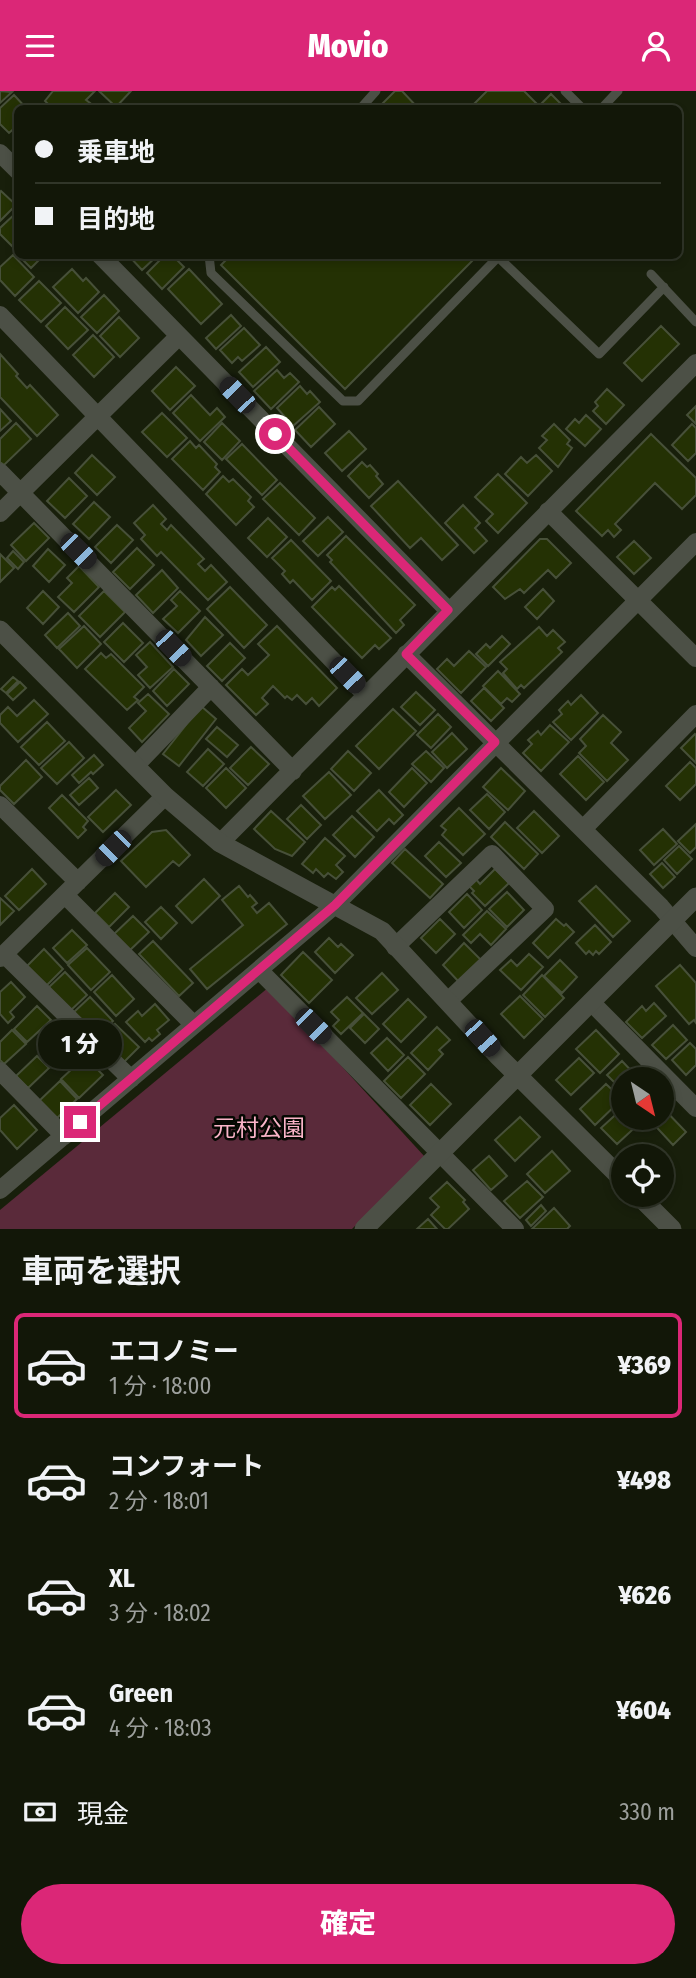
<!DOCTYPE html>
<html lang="ja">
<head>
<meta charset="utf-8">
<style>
  :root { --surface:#121708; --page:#1f2416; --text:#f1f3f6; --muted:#9c9f9c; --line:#313629; --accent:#db2777 }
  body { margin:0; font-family:"Fira Sans Condensed","Noto Sans JP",sans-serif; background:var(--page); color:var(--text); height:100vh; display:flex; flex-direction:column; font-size:26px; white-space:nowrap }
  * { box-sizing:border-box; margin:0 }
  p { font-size:23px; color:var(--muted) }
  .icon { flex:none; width:38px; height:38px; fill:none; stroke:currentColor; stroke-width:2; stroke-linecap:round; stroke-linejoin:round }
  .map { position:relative; height:1138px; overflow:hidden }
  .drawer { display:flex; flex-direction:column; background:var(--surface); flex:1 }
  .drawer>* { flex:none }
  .banner { position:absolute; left:14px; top:14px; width:668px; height:154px; border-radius:10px; box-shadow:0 4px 10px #0003,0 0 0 2px var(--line); display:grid; align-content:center; height:154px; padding:0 21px; background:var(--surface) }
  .needle { width:46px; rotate:145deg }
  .controls { position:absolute; left:611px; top:976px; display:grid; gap:14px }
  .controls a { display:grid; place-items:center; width:63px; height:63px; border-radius:50%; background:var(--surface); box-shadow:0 4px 10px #0003,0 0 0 2px var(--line); font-size:35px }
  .end { position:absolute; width:32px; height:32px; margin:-16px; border:9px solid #db2777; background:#fff; box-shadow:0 0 0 4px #fff }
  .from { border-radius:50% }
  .bubble { position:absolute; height:49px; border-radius:24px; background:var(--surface); box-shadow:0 4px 10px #0003,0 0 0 2px var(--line); font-size:23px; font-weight:800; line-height:49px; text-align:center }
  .car { position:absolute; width:21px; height:42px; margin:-21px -10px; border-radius:9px; box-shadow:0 0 5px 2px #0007; background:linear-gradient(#222 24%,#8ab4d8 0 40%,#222 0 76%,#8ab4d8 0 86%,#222 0) }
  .banner b { display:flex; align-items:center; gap:24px; height:66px; font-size:26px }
  .banner b+b { border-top:2px solid var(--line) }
  .banner i { width:18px; height:18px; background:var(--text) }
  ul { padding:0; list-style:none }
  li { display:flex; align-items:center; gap:21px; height:105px; margin:0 14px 10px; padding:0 7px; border:4px solid transparent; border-radius:10px }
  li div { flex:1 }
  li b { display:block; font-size:26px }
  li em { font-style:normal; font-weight:800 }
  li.current { border-color:var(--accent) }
  li>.icon { width:63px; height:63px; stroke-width:1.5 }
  h2 { padding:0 21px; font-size:32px; line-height:84px }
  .pay { display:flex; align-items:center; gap:18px; height:77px; padding:0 21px; font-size:26px }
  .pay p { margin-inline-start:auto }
  .primary-button { display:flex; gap:14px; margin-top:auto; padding:14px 21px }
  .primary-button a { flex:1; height:80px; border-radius:42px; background:var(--accent); color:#fff; font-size:28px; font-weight:800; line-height:80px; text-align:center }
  header { display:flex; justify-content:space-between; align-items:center; height:91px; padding:0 21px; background:var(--accent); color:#fff; font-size:32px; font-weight:800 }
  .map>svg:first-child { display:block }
</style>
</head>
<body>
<header><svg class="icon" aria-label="menu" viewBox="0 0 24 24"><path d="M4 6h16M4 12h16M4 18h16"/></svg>Movio<svg class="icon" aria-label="person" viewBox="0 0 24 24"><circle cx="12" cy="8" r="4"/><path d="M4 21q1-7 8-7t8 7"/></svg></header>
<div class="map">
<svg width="696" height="1138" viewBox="0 0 696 1138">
  <rect width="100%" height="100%" fill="#181f0b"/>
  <!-- green -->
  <path fill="#5a2a3a" d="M269 896 425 1066 352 1138H0V1119Z"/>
  <!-- building -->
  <path fill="#243104" stroke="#475039" stroke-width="2" d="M0 0 12 1 0 12Z
    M53 0H95L86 9 90 12 85 18H53L45 10Z
    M99 0H131L116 16Z
    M395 0H402L419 18H377Z
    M487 0H524L539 15 551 3 565 17 474 18V13Z
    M14 4 27 18H18V34L9 42 0 33V17Z
    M1 100 16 114 0 130V101Z
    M18 120V153L14 157 0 143V137Z
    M13 164 34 186 15 205 0 189V176Z
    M18 164H44L31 177Z
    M128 164H158L142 179Z
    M165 164H172L184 176 162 198 147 182Z
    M231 164H478L345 298 221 174Z
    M72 178 83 190 86 187 99 201 78 222 53 196Z
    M189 178 222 213 201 233 168 198Z
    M39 190 61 212 41 231 19 209Z
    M104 204 119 220 97 242 81 226Z
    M65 216 88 239 68 258 46 235Z
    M231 224 241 235 216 258 206 247Z
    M119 226 139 247 120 266 100 245Z
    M661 235 679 253 642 290 624 272Z
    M244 237 260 254 242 270 238 266 232 272 220 259Z
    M93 244 114 266 94 286 73 264Z
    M266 256 280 271 253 296 239 281Z
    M0 263 18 283 16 285 27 297 30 294 58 324 37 345 0 306Z
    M176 276 195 295 170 319 152 300Z
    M277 279 284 287 290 282 299 291 271 318 254 300Z
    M300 295 307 303 310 300 320 311 293 335 277 317Z
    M607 298 624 314 606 333 593 320 598 315 595 311Z
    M191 304 210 324 217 317 225 326 200 350 173 322Z
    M696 315V333L687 324Z
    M319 316 335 333 311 356 295 339Z
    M0 318 11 330 0 340Z
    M162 322 187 347 167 366 142 341Z
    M586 324 601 338 585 355 566 338 575 328 579 332Z
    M16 332 31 348 4 374 0 371V348Z
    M222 332 240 350 222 369 204 351Z
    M554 333 570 349 567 353 572 357 558 376 539 357 547 349 542 345Z
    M692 333 696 337V362L688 370 672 354Z
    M349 340 366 358 342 380 325 362Z
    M651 343 696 387V404L682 418 655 392 615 433 621 439 614 446 608 439 602 445 576 420Z
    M190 350 196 357 199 354 217 373 215 376 220 381 203 399 172 368Z
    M242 353 277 389 262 404 226 368Z
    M92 364 115 386 97 404 75 382Z
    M536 364 552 380 528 405 505 383 521 366 527 372Z
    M362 371 367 376 370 374 378 383 376 385 383 393 369 407 348 385Z
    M498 383 527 412 498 442 486 430 493 423 475 406Z
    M223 385 229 391 233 388 251 406 248 410 254 416 236 434 206 403Z
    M69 387 87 405 65 427 47 410Z
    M398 390 458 454 442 469 421 447 410 457 371 415Z
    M280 392 315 427 299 444 263 408Z
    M94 411 110 426 89 448 73 433Z
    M153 414 166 428 161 433 167 439 171 434 204 468 198 473 205 480 211 474 227 491 208 509 161 461 157 465 141 448 145 444 134 432Z
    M463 414 480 432 475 437 487 450 474 462 445 432Z
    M328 426 343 441 318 465 303 450Z
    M268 427 287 446 267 466 248 447Z
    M34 432 49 447 26 470 11 454Z
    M117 434 133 449 111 472 95 456Z
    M346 445 415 514 400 529 404 534 396 542 330 471 332 469 327 464Z
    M540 448H547L571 472 556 487 548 479 524 502 520 498 505 508 493 496Z
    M291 449 331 490 312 509 293 489 290 492 282 483 285 480 272 467Z
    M634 450 651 467 634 483 617 466Z
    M137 457 154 474 130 498 113 481Z
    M48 458 65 474 49 491 33 475Z
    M13 460 24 471 18 478 7 467Z
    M0 463 14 477 0 491Z
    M79 475 99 496 74 521 58 506 72 492 67 487Z
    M162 479 178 497 153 522 136 504Z
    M339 495 391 547 379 558 375 554 362 567 312 516 332 496 335 499Z
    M230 496 267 534 244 557 207 518Z
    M543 498 554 510 537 528 525 516Z
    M43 500 59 516 43 533 27 517Z
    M104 500 125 521 100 546 79 525Z
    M180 500 200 520 178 542 163 528 177 515 171 509Z
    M68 522 80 535 57 557 45 544Z
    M205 526 223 544 201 565 186 549Z
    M123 532 143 552 124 571 104 551Z
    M84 535 101 553 77 577 59 558Z
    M277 535 337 597 319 615 312 607 306 613 297 604 292 609 287 605 285 607 273 595 262 607 268 613 256 624 226 594 242 578 248 584 269 564 258 553Z
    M539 536 547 545 553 539 565 551 558 557 562 561 524 597 521 594 517 598 503 582 507 578 500 571Z
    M502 545 510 553 488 575 476 563 486 553 490 557Z
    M150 551 173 576 150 597 138 584 147 576 136 564Z
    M230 552 245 567 222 590 207 575Z
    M469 560 486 576 461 602 437 578 447 568 454 575Z
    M101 562 106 567 111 563 144 596 134 606 138 609 127 619 85 578Z
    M174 578 189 593 167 615 153 600Z
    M498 580 520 603 512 611 507 607 501 613 483 595Z
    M13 586 18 590 6 602 1 598Z
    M20 591 26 597 13 609 7 603Z
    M484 597 504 617 491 630 471 610Z
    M416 601 435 619 420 634 401 616Z
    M148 603 169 623 142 651 129 637 146 620 138 612Z
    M581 604 598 622 571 649 553 631 562 623 559 619 568 610 571 614Z
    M34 609 48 623 18 651 0 632V624L8 616 17 625Z
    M201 615 216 628 179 675 163 663Z
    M393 618 416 640 379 678 356 655Z
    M438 623 451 636 431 657 417 644Z
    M603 624 621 641 611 652 628 669 607 690 579 662 586 655 580 648Z
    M47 631 65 650 39 674 21 656Z
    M550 634 569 651 541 680 523 662 532 653 528 649 538 640 541 644Z
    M217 636 238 654 227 666 206 648Z
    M452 642 467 658 447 677 432 661Z
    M695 643 696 644V672L681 657Z
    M69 651 84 667 57 693 41 677Z
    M251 656 269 673 248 694 230 677Z
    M208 658 224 673 203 695 187 681Z
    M348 660 371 682 354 700 331 678Z
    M426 660 444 677 431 691 412 673Z
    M94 664 103 674 93 683 91 681 79 692 72 684Z
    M578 665 604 691 586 709 560 683Z
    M26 669 42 686 14 713 0 699V695Z
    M690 671 696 677V693L680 709 666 695Z
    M226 677 246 697 226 717 206 697Z
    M412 677 427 692 404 716 389 701Z
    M501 677 525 700 508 719 483 696Z
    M329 681 351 704 325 728 303 705Z
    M89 687 98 697 79 714 70 704Z
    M116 699 131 714 103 741 88 726Z
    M379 699 403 724 394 733 389 728 377 740 357 720Z
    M487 703 505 721 489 738 470 719Z
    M62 704 88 730 83 736 86 739 78 747 49 717Z
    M301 714 321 734 307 748 287 728Z
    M459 717 485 743 463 764 442 744 446 739 441 735Z
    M271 720 305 751 292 765 275 758 254 738Z
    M534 720 559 745 542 762 517 737Z
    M352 725 374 746 355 766 333 744Z
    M505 731 538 763 524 778 491 746Z
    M696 733V756L690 762 678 750Z
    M663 738 677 753 654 774 640 759Z
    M166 739 190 764 179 775 173 770 146 796 121 770 152 741Z
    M325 747 345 765 336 774 343 781 336 788 328 782 324 786 316 778 313 782 302 773Z
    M439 751 461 772 446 786 425 765Z
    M679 755 692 768 677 783 664 769Z
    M405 758 443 793 430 807 392 772Z
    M662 772 675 786 663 797 650 783Z
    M32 778 46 793 19 819 5 805Z
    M495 778 509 792 485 815 472 802 474 800 468 794 475 787 480 793Z
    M204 788 220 805 192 832 176 815Z
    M239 795 248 806 250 804 257 812 252 816 257 822 269 812 287 833 207 898 190 878 243 834 222 809Z
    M596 795 630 830 613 846 579 810Z
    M507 801 524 819 507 836 489 818Z
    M115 802 129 816 109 836 95 822Z
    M467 803 482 819 464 837 449 821Z
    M0 807 14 820 0 834Z
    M161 816 177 832 161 848 145 831Z
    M487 820 506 838 491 854 480 843 471 852 463 844Z
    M133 825 149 841 129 860 113 844Z
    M440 828 455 843 436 862 421 847Z
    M556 828 564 835 566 833 574 841 548 867 533 852Z
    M595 834 611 851 599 863 596 860 593 864 589 860 586 863 576 852Z
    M72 839 87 854 67 872 53 857Z
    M329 847 338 856 341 853 353 864 335 882 315 861Z
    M153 850 193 892 179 905 139 863Z
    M464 852 481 869 459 891 443 874Z
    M87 857 110 881 91 899 68 874Z
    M44 858 63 878 44 897 24 878Z
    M303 861 332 889 309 912 281 884Z
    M529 863 543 876 521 899 500 879 511 869 517 875Z
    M560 869 577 886 562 902 544 885Z
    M680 874 696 892V932L694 929 689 933 656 895Z
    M65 881 87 904 70 920 48 897Z
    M382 882 398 899 372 923 356 907Z
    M112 884 134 908 116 925 94 901Z
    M542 884 564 907 545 926 523 904Z
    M11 891 25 906 10 921 14 926 8 932 0 923V901Z
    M520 905 543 928 524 947 501 923Z
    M90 906 113 930 97 946 74 921Z
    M347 906 363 922 341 943 333 935 339 929 331 921Z
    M408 908 426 926 401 951 383 933Z
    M654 912 666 925 642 947 626 931 642 915 646 920Z
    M155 913 169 929 157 939 160 943 152 950 149 947 145 951 126 931 138 920 142 925Z
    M37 915 51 929 27 951 14 938Z
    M364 923 379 938 365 952 350 937Z
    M115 933 139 956 122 973 99 948Z
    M673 934 687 949 666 968 652 954Z
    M437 936 450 949 439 959 443 963 428 979 411 962Z
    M12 939 26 953 4 973 0 969V951Z
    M596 939 619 963 600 982 576 958Z
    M62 942 74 955 51 976 39 963Z
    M387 947 404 964 388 980 371 962Z
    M690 952 696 958V974L686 984 672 969Z
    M37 965 49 977 28 997 16 985Z
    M85 966 103 984 79 1007 61 988Z
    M408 966 425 983 401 1007 384 990Z
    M579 967 594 982 571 1004 556 989Z
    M622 970 640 989H623V1000L607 984Z
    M60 990 77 1008 56 1028 39 1010Z
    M431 993 451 1013 430 1034 410 1014Z
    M606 993 622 1008 595 1034 580 1018Z
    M14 1014 37 1039 17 1058 0 1039V1027Z
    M662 1016 686 1041 673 1054 648 1027H662Z
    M623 1017V1027L644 1028 617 1053 601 1037Z
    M520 1026 540 1046 515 1070 495 1049Z
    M552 1060 570 1080 545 1102 527 1083Z
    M489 1065 507 1085 491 1099 473 1079Z
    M527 1090 543 1106 520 1127 504 1110Z
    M447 1091 465 1109 463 1111 469 1118 448 1138H445L431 1124 439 1116 430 1107Z
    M541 1114 546 1120 531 1135 526 1129Z
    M554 1117 570 1135 567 1138H532Z
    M428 1128 437 1138H417Z"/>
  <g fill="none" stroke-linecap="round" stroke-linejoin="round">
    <!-- service -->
    <path stroke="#4c5046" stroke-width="9" d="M565 0 582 17 590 18
      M360 18 376 0
      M601 18 618 0
      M209 164 211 182 343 310H358L498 166 599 263 664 196
      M651 183 696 231"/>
    <!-- minor -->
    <path stroke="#4c5046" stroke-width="18" d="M0 62 18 80
      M100 164 448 519
      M0 224 366 604
      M0 381 293 680
      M548 420 696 567
      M0 422 179 245
      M406 563 661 816 696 857
      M135 675 211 596
      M0 714 78 791
      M583 738 696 623
      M220 752 696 272
      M65 804 194 934
      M395 856 492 763 545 818 448 910
      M4 863 131 988
      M0 867 165 705
      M260 880 515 1138
      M591 911 696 1017
      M0 980 64 1045
      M0 1099 335 814 696 451"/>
    <!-- tertiary -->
    <path stroke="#4c5046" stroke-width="19" d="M0 539 165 705 220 752 382 840 499 966 623 1089
      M638 1104 672 1138
      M364 1138 696 806"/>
  </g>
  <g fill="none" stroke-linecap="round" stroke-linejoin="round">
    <!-- route -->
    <path stroke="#db2777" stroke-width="9" d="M80 1031 335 814 495 651 406 563 448 519 275 343"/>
  </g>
  <g text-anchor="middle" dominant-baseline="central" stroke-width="5" stroke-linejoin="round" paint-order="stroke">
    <!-- park labels -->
    <g font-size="23" fill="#fab4c8" stroke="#050802">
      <text x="259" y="1037">元村公園</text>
    </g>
  </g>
</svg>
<div class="controls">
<a><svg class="needle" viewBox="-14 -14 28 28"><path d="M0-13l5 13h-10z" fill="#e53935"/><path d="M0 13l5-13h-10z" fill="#9c9f9c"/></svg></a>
<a><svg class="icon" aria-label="locate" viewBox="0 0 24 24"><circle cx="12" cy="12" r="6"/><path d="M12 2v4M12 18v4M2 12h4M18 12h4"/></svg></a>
</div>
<i class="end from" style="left:275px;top:343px"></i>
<i class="end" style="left:80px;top:1031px"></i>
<div class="bubble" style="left:38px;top:929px;width:84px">1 分</div>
<i class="car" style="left:237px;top:304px;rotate:316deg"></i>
<i class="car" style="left:78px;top:460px;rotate:135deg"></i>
<i class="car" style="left:173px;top:557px;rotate:136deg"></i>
<i class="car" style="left:347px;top:584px;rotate:136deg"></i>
<i class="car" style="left:113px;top:757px;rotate:225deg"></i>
<i class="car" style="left:313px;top:935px;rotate:135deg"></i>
<i class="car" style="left:482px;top:947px;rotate:138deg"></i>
<div class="banner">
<b><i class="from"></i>乗車地</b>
<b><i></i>目的地</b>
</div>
</div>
<section class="drawer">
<h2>車両を選択</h2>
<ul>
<li class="current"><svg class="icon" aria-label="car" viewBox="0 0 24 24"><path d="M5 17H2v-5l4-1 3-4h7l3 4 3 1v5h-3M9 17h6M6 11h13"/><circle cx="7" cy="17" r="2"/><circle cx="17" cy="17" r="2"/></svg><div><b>エコノミー</b><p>1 分 · 18:00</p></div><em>¥369</em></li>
<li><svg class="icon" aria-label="car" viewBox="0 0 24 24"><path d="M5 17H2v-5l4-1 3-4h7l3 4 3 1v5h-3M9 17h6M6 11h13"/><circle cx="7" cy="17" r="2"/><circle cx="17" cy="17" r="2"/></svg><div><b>コンフォート</b><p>2 分 · 18:01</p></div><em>¥498</em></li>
<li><svg class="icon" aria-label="car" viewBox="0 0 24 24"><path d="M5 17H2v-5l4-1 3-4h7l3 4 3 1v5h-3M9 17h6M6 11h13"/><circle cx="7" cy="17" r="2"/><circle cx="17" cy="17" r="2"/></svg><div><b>XL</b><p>3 分 · 18:02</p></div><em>¥626</em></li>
<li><svg class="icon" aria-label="car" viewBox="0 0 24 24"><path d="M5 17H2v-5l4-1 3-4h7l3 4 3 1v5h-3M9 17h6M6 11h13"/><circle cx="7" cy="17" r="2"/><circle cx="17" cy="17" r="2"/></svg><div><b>Green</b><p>4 分 · 18:03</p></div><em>¥604</em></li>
</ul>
<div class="pay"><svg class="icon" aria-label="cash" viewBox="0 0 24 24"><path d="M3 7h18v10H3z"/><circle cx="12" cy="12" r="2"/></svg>現金<p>330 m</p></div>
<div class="primary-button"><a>確定</a></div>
</section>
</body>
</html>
